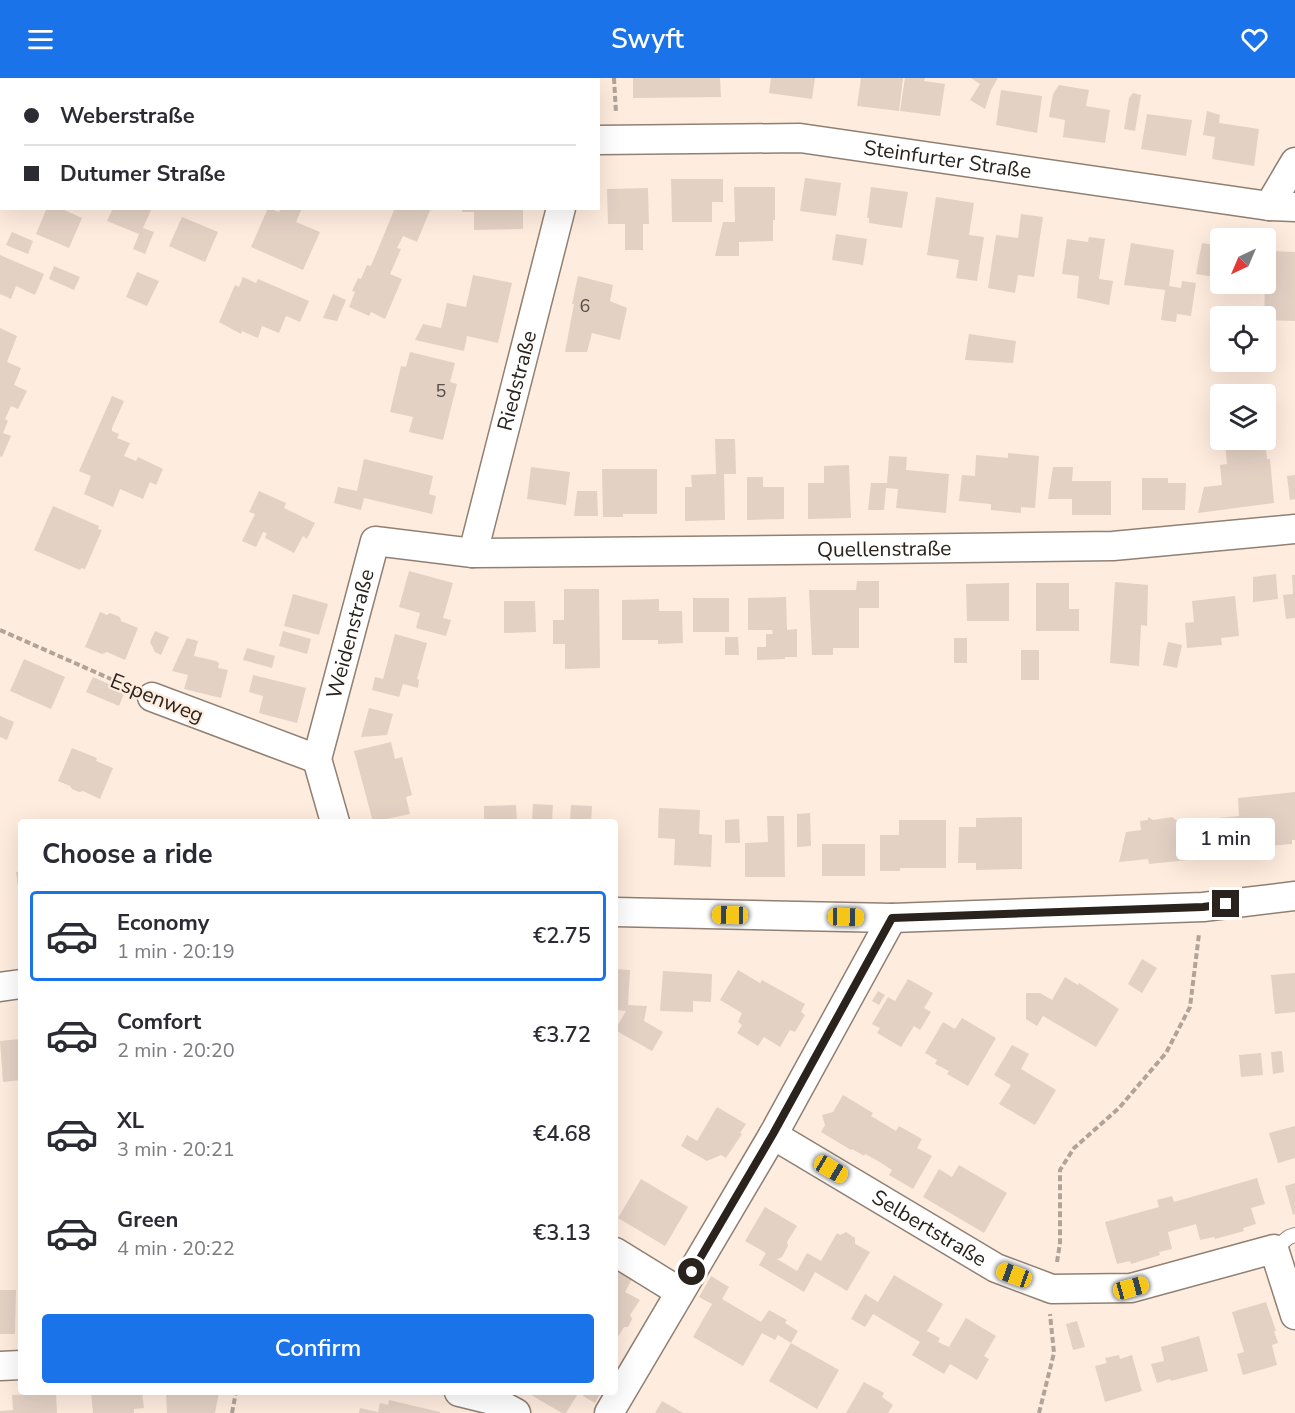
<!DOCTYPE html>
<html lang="en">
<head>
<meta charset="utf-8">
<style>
  :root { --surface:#fff; --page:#f2f2f3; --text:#2b2b33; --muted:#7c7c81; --line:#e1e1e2; --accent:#1a73e8 }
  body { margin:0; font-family:"Nunito Sans",sans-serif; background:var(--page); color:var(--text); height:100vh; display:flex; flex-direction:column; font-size:22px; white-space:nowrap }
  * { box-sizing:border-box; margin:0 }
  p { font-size:20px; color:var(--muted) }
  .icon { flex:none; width:33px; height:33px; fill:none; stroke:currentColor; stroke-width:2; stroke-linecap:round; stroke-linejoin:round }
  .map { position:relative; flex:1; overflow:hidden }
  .drawer { position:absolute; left:18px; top:741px; width:600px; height:576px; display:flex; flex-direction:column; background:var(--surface); border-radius:6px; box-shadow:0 6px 24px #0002 }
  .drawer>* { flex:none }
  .guide { position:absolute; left:0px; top:0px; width:600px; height:132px; box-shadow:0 6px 24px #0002; display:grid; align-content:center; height:132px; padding:0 24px; background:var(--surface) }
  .needle { width:39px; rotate:224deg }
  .fabs { position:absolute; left:1210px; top:150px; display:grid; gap:12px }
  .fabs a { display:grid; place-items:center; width:66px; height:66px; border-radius:6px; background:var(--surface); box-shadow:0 6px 24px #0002; font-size:30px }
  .end { position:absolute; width:27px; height:27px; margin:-14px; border:8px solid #29221d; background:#fff; box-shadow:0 0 0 3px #fff }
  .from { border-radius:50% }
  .bubble { position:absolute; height:42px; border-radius:6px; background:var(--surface); box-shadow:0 6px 24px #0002; font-size:20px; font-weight:600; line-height:42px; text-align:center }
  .car { position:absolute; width:18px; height:36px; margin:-18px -9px; border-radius:8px; box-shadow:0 0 4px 2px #0007; background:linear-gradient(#f5c518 24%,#345 0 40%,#f5c518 0 76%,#345 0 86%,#f5c518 0) }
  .guide b { display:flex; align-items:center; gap:21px; height:57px; font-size:22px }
  .guide b+b { border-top:2px solid var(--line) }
  .guide i { width:15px; height:15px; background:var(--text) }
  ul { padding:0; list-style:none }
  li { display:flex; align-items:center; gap:18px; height:90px; margin:0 12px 9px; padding:0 12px; border:3px solid transparent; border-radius:6px }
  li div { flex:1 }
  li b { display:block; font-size:22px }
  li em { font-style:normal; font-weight:600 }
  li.selected { border-color:var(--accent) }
  li>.icon { width:54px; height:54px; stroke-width:1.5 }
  h2 { padding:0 24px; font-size:27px; line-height:72px }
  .button { display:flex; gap:12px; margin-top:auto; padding:12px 24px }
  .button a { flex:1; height:69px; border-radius:6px; background:var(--accent); color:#fff; font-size:24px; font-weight:600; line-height:69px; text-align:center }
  header { display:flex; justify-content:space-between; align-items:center; height:78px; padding:0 24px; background:var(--accent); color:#fff; font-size:27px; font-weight:600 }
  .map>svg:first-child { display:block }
</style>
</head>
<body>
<header><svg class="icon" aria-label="menu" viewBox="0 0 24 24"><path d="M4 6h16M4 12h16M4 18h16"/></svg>Swyft<svg class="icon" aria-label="heart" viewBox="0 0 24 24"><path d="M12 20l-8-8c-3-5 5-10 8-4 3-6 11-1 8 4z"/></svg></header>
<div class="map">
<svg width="1295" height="1335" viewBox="0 0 1295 1335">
  <rect width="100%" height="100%" fill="#feecde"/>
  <!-- building -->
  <path fill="#e3d1c4" d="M633 0H720L721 19 633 20Z
    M771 0H815L812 21 769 15Z
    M861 0H903L899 33 857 28Z
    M905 0H925L924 3 945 6 940 38 900 33Z
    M971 0H998L991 12 985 31 970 22 980 6Z
    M1059 7 1089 12 1086 28 1110 32 1105 65 1063 59 1065 42 1049 39 1053 16Z
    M1001 12 1042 18 1037 55 996 47Z
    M1133 15 1141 17 1135 53 1124 51 1129 20Z
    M1207 33 1220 37 1219 45 1259 51 1254 88 1212 81 1215 59 1203 57Z
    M1147 36 1192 42 1186 78 1141 71Z
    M805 100 841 105 836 138 800 133Z
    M671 101H723V124H712V144H672Z
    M734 109H775V142H773V163L739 164V178H715L723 144H735Z
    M871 109 908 114 902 150 869 145V140H867Z
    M648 110 649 146H643V172H625V146H608L607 111Z
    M936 119 974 125 969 157 984 159 977 203 956 200 959 182 927 177Z
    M47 130H60L82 140 69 170 36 156Z
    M113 130H152L143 150 154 154 145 176 133 171 139 156 107 143Z
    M268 130 279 134 281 130H302L296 144 320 154 303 192 251 169Z
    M395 130H431L417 164 403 158 397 170 401 171 390 196 402 201 385 241 371 234 369 238 349 229 355 214 352 213 358 200 361 201 367 187 371 188Z
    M462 130H523V151L474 152V134H462Z
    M1021 136 1043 139 1034 199 1018 197 1015 215 988 210 996 157 1018 160Z
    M182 139 218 154 205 184 169 168Z
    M12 154 33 163 28 176 6 167Z
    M836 156 867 161 863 187 832 182Z
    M1089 159 1105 161 1099 201 1113 203 1109 227 1077 220 1079 198 1062 196 1067 161 1088 164Z
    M1131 165 1174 172 1169 208 1181 210 1182 203 1196 205 1191 238 1177 236 1176 244 1161 242 1165 212 1124 207Z
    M1202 165 1221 168V200L1196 196Z
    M1270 173 1295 174V243L1266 242V238H1264L1265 209H1267Z
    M0 177 44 196 35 217 16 208 11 221 0 216Z
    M54 188 80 199 74 212 49 201Z
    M137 194 159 203 147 228 126 219Z
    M473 197 512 205 498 265 467 258 464 273 415 262 423 246 441 250 447 225 466 229Z
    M578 198 613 207 610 223 627 230 620 262 592 255 587 274H565L574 226H572Z
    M243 199 256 205 258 201 309 223 300 244 286 238 279 255 262 248 258 260 242 253 241 256 219 244 235 207 239 209Z
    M333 216 346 222 337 243 323 240Z
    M0 250 17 258 7 284 21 290 14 307 27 313 18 331 11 328 5 341 8 343 3 355 11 358 2 379 0 378Z
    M969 256 1016 263 1013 285 965 282Z
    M410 274 455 285 450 304 457 306 443 362 409 354 413 339 390 334 401 288 406 289Z
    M112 318 124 323 112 350V353L119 356 117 360 130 365 124 378 136 383 138 379 163 391 156 407 150 404 143 421 120 411 113 429 84 416 91 398 79 393Z
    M715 361H735L736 396H724L725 442 685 443V409H692L691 397 716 396Z
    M1250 362H1265L1267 381H1270L1274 425 1198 435 1204 409 1222 407 1220 387 1227 386 1225 364Z
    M1008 375 1039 378 1035 430 1021 429V435L991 432V426L959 423 962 397 975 398 976 377 1008 380Z
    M889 378 907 379 906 392 949 396 946 435 896 430 898 411 886 410 884 432H868L871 405H887Z
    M364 381 433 398 429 416 436 418 432 436 364 420 361 432 334 425 338 409 357 413Z
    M849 387 851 440 808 441V405H824V388Z
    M531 389 570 394 566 427 527 421Z
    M1053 389H1073L1072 403H1111V437H1072V421H1048Z
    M602 391H657V436H623V439H603Z
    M1295 397V421L1290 422 1287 398Z
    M747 399H763V409H784V441L747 442Z
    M1142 400H1168V405H1186L1185 432H1142Z
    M259 413 286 425 284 430 315 445 307 461 303 458 294 475 265 460 267 455 263 454 256 469 242 463 255 436 249 434Z
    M577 413H597L598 438H574Z
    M53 428 99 448 98 451 102 452 85 491 81 490 80 492 34 472Z
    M409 493 453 505 443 540 451 542 446 558 416 550 420 535 399 529Z
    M1276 496 1278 521 1253 524V499Z
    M1292 497H1295V540L1286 541 1283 517 1293 516Z
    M857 503H879V530H859V570H833V577H812L809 512H856Z
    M1115 504 1148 507 1147 548 1141 547 1139 588 1110 585Z
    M1009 505V543H967L966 506Z
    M1036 505H1069V531H1079V553H1036Z
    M564 511H599L600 590 565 591V566H553V542H564Z
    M293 516 328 526 319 557 284 548Z
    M1235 518 1239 558 1221 560 1222 567 1187 570 1185 545 1194 544 1192 523Z
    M786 519 787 552 797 551V579H785V581L757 582V569H766V556H773L772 552H748V520Z
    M693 520H729V554H693Z
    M659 521V533H682L683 565 658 566V562H622V522Z
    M504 523H535L536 554 504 555Z
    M100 534 107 537 110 535 120 539 121 543 138 550 125 582 107 574 102 576 85 569Z
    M155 553 169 559 161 577 155 574 150 564Z
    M283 553 311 561 307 576 279 568Z
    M395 556 427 565 417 601 419 602 418 610 403 606 399 619 372 612 375 599 383 601Z
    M725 559H738L739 577H725Z
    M187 560 198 563 194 578 216 583 219 585 218 590 228 592 221 620 184 611 188 597 172 593Z
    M954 560H967V585H954Z
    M1168 564 1182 567 1177 590 1163 587Z
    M247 570 275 578 272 590 243 582Z
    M1021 572H1039V602H1021Z
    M24 581 65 599 51 631 10 613Z
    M253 597 306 610 297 645 259 635 263 618 249 614Z
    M93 599 125 613 119 628 86 614Z
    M369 630 393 636 387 657 361 659Z
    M0 638 14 644 7 662 0 659Z
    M391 664 395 681 402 679 412 717 406 719 410 736 373 744 354 673Z
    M72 670 97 680 96 683 113 690 100 721 83 713 79 714 72 711 70 708 58 703Z
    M1295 714V762H1292V766L1265 768V765L1244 767V773L1209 776 1207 753 1218 751 1217 740 1239 738 1238 720Z
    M533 726 553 727 552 744H532Z
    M516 727 517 744H484V728Z
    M571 727 592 728 591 744H570Z
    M659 730 700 732 699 756 712 757 711 789 674 787 675 761 658 760Z
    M810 735 811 768 797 769V736Z
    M767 738H784L785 799H745V765L768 764Z
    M1022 739V791L976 792V785H958L959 749H976V740Z
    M1148 739 1153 742 1172 739 1179 744 1191 743 1194 745 1198 781 1149 786 1148 781 1119 784 1126 754 1141 752 1140 743 1148 742Z
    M739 741 740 765H725V742Z
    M899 742H946V790H900V793H880V757H899Z
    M822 766H865V798H822Z
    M21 793V825H20L16 794Z
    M1142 881 1157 890 1142 915 1128 906Z
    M615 891 630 892 628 927 647 928 644 943 663 954 652 973 615 952 626 933 615 932Z
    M738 892 760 905 762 902 805 926 801 934 805 937 795 954 790 952 780 969 764 959 758 968 737 955 742 947 738 944 742 935 720 922Z
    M663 893 712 896 711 924 693 923V934L660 933Z
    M1295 895V934L1275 936 1271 897Z
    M1065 899 1078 907 1079 905 1119 931 1096 969 1043 938 1037 948 1026 941V915H1040L1052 922Z
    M908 901 933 915 924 930 931 934 920 952 914 948 901 969 877 955 880 950 872 946 888 919 895 923Z
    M878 913 885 917 879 927 872 923Z
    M962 940 996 960 968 1008 947 996 949 993 935 986 937 982 925 975 943 944 955 951Z
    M21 961V1002L3 1004 0 963Z
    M1012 967 1029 976 1021 991 1056 1012 1035 1047 999 1026 1011 1007 994 997Z
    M1282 973 1284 994 1273 996 1271 974Z
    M1261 975 1263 997 1241 999 1239 977Z
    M843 1017 873 1035 871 1038 896 1053 899 1048 922 1061 917 1070 932 1078 913 1111 889 1097 892 1092 878 1083 865 1076 864 1078 852 1071 851 1072 821 1054 825 1047 822 1037 833 1034Z
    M717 1029 746 1046 740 1055 742 1056 726 1080 721 1077 707 1083 681 1068 687 1057 697 1063Z
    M1295 1048V1080L1278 1085 1269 1055Z
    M959 1087 1007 1115 984 1155 923 1119 939 1091 952 1099Z
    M1257 1100 1265 1126 1251 1130 1256 1146 1243 1150 1244 1153 1215 1161 1214 1159 1200 1162 1196 1146 1168 1154 1172 1171 1159 1174 1160 1177 1131 1186 1130 1183 1117 1186 1105 1144 1159 1129 1157 1122 1172 1118 1174 1124Z
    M641 1101 688 1129 665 1168 618 1140Z
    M1295 1105V1136L1293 1137 1285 1108Z
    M765 1129 797 1148 787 1164 788 1168 782 1179 777 1181 797 1193 807 1175 821 1183 837 1155 840 1157 846 1154 855 1160V1166L870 1174 847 1213 815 1194 804 1214 759 1187 766 1175 745 1163Z
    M615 1189 633 1199 625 1214 640 1222 630 1237 632 1241 628 1249H624L615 1264Z
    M894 1197 943 1226 927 1253 940 1260 938 1264 949 1269 966 1240 996 1258 984 1278 989 1281 977 1302 950 1286 944 1296 912 1277 920 1264 873 1236 865 1249 851 1241 865 1216 878 1224Z
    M711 1198 729 1209 722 1221 761 1244 769 1232 787 1242 785 1245 798 1253 791 1265 778 1257 775 1262 762 1255 743 1288 693 1259 712 1226 699 1219Z
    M0 1212H16L15 1256H0Z
    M1266 1224 1276 1253H1274L1278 1265 1272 1267 1277 1287 1243 1297 1237 1276 1244 1274 1232 1234Z
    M1077 1243 1085 1269 1073 1272 1066 1246Z
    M1199 1258 1208 1293 1171 1303 1170 1301 1157 1305 1151 1286 1164 1283 1161 1269Z
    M791 1265 839 1292 817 1331 769 1303Z
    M1119 1277 1120 1281 1132 1277 1142 1313 1105 1324 1095 1288 1107 1285 1105 1280Z
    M864 1304 884 1315 882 1319 893 1327 888 1335H846Z
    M91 1314H142L144 1330 134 1331V1335H93Z
    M166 1314H219L215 1335H167Z
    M526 1314H579L566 1335H562Z
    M586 1314H601L595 1325 583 1318Z
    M56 1315 57 1335H0V1333L13 1332 12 1317Z
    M389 1322 440 1334V1335H359L360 1330 378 1334 380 1325 388 1327Z
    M662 1323 683 1335H655Z"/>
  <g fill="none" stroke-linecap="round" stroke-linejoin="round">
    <defs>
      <path id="lane" d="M1274 1171 1289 1159 1295 1157"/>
      <g id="street">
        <path d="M30 2 31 0"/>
        <path d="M0 20H2"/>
        <path id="s1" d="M598 62 800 60 1269 128 1295 129"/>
        <path d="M0 69 2 65"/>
        <path d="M1269 128 1295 84"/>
        <path id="s2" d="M473 475 561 130"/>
        <path d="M152 619 317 681"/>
        <path id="s3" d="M335 744 317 681 375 463 473 475 881 471 1113 468 1295 451"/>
        <path d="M615 834 892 840 1203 829 1295 818"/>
        <path d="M0 909 21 906"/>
        <path id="s4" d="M773 1057 996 1190 1052 1211 1131 1210 1274 1171 1295 1237"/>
        <path d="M615 1174 680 1214"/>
        <path d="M0 1288 21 1287"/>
        <path d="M459 1314 492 1322 516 1335"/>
        <path d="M609 1335 773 1057 892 840"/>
      </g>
    </defs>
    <!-- lane casing -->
    <use href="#lane" stroke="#908073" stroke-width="16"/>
    <!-- street casing -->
    <use href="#street" stroke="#908073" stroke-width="31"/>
    <!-- path -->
    <path stroke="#b1a398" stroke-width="4" stroke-dasharray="6 3" stroke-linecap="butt" d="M614 0 616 35
      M0 552 129 609
      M1057 1184 1060 1165V1092L1074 1070 1119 1030 1166 975 1190 929 1199 856
      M232 1335 236 1314
      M1039 1335 1054 1275 1050 1236"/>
    <!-- lane -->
    <use href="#lane" stroke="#fff" stroke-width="14"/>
    <!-- street -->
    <use href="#street" stroke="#fff" stroke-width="28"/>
  </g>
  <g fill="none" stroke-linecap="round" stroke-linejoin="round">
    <!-- route -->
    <path stroke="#29221d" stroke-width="8" d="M692 1194 773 1056 892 840 1203 829 1226 826"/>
  </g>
  <g text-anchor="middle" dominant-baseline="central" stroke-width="4.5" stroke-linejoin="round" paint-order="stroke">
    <!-- number labels -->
    <g font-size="18" fill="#584e47">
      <text x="585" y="228">6</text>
      <text x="441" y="313">5</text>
    </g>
    <!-- street labels -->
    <g font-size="21" fill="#29221d" stroke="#feecde">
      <text stroke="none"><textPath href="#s1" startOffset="351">Steinfurter Straße</textPath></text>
      <text stroke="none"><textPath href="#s2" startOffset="178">Riedstraße</textPath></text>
      <text stroke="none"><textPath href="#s3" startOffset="801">Quellenstraße</textPath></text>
      <text stroke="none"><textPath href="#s3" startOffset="195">Weidenstraße</textPath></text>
      <text transform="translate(157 620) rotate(22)">Espenweg</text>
      <text stroke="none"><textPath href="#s4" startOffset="182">Selbertstraße</textPath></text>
    </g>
  </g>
</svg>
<div class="fabs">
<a><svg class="needle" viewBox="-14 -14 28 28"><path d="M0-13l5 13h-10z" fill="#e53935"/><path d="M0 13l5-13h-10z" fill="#7c7c81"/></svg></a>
<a><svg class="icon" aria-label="locate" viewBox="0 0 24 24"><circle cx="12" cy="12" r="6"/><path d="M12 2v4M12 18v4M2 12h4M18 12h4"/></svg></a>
<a><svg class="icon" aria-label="layers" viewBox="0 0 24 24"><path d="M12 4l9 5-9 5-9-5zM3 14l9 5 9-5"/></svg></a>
</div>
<i class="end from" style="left:692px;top:1194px"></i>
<i class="end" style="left:1226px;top:826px"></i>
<div class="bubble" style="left:1176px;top:740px;width:99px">1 min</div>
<i class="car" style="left:730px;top:837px;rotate:271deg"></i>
<i class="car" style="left:846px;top:839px;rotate:91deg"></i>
<i class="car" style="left:831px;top:1091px;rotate:121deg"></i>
<i class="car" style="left:1014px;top:1197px;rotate:290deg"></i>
<i class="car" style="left:1131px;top:1210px;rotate:75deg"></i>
<div class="guide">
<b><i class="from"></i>Weberstraße</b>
<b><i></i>Dutumer Straße</b>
</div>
<section class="drawer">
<h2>Choose a ride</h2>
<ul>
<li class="selected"><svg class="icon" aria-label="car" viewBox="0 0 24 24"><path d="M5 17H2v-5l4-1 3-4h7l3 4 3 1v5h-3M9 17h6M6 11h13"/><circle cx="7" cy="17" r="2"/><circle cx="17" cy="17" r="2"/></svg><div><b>Economy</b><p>1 min · 20:19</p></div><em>€2.75</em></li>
<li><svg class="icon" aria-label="car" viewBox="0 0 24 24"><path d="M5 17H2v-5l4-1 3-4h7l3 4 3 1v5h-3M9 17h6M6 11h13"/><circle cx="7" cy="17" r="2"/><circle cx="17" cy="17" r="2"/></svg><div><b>Comfort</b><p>2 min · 20:20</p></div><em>€3.72</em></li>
<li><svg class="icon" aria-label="car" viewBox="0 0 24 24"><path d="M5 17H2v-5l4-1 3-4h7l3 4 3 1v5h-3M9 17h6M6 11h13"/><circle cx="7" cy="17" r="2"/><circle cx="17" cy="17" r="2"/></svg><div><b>XL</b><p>3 min · 20:21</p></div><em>€4.68</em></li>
<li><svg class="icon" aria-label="car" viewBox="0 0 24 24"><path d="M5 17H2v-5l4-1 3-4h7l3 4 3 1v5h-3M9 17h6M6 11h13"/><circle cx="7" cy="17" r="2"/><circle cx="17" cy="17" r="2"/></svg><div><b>Green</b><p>4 min · 20:22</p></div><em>€3.13</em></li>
</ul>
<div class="button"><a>Confirm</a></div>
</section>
</div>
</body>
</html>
